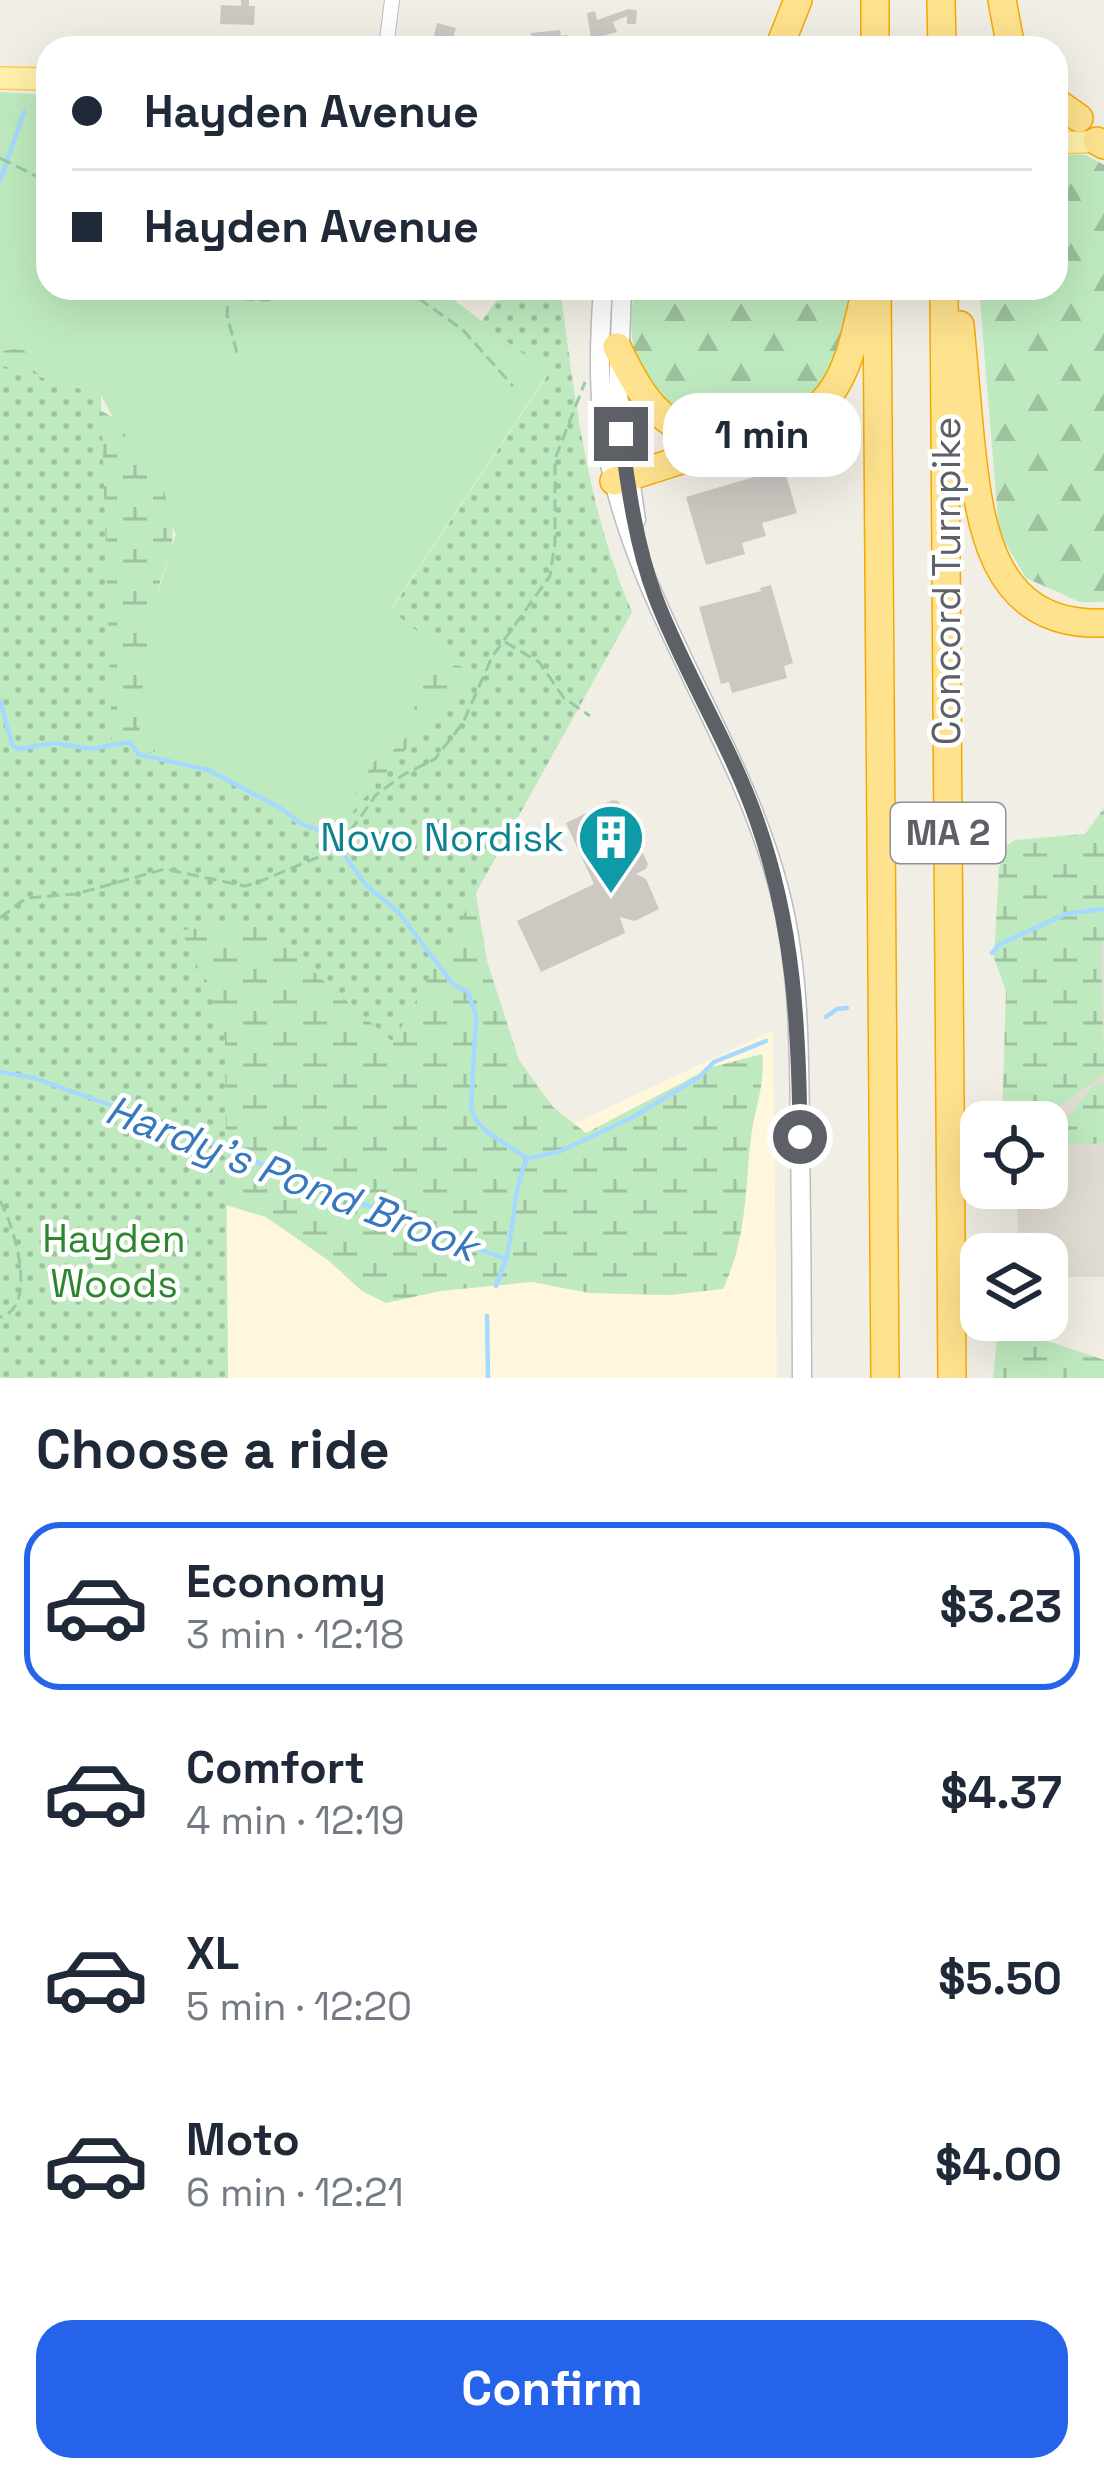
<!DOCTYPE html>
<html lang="en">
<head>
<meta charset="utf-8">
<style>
  :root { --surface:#fff; --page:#f2f2f3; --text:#1f2937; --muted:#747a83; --line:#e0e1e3; --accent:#2563eb }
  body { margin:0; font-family:"Space Grotesk",sans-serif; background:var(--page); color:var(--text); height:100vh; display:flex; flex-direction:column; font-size:45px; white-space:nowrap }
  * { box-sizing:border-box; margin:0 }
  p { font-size:39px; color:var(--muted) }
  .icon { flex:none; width:66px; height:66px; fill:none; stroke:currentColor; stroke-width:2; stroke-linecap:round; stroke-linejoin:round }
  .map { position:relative; height:1378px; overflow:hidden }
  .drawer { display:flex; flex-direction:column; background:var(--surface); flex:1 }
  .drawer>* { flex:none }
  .top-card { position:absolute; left:36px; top:36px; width:1032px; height:264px; border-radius:36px; box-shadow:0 12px 48px #0002; display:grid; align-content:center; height:264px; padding:0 36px; background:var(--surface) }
  .fabs { position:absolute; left:960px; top:1101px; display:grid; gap:24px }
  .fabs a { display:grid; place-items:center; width:108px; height:108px; border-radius:24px; background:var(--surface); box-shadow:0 12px 48px #0002; font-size:60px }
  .end { position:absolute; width:54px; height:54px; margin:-27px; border:15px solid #5d6167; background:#fff; box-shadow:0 0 0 6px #fff }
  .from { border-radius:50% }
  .bubble { position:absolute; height:84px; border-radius:36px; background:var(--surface); box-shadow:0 12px 48px #0002; font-size:39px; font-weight:700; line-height:84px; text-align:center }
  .top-card b { display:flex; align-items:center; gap:42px; height:114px; font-size:45px }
  .top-card b+b { border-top:3px solid var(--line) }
  .top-card i { width:30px; height:30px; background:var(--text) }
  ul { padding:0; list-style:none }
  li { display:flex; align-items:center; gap:36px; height:168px; margin:0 24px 18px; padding:0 12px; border:6px solid transparent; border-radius:36px }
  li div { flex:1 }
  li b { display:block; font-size:45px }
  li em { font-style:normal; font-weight:700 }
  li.active { border-color:var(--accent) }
  li>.icon { width:108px; height:108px; stroke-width:1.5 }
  h2 { padding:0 36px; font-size:54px; line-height:144px }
  .button { display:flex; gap:24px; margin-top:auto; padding:24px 36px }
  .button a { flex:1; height:138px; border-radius:36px; background:var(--accent); color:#fff; font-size:48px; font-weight:700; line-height:138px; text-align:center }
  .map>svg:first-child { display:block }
</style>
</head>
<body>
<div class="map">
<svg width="1104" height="1378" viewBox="0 0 1104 1378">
  <defs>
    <pattern id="forest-firs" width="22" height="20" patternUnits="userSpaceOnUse" patternTransform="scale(3)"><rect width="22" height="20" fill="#bfeabf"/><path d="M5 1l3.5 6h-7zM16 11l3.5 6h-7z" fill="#9ec19f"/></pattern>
    <pattern id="wetland-marsh" width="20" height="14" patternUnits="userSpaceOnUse" patternTransform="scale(3)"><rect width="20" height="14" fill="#bfeabf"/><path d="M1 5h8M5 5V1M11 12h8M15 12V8" fill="none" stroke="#9ec19f"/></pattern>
    <pattern id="park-dots" width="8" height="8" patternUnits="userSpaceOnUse" patternTransform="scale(3)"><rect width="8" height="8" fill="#bfeabf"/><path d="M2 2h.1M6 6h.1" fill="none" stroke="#9ec19f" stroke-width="1.8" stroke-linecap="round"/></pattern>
  </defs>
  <rect width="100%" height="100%" fill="#f1eee5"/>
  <!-- commercial -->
  <path fill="#fff7db" d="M773 1030 777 1378H228L225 1037 518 1150Z"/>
  <!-- education -->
  <path fill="#e1ddd4" d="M1104 910V1277H1047V1254H1018L1017 1188H1047V1122H1016Z"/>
  <!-- grass -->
  <path fill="#bfeabf" d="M0 92 48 95V288H438L549 372 391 609 470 673 327 842 214 773 112 740 176 534 101 395 0 365Z"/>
  <!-- forest -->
  <path fill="url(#forest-firs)" d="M1056 155H1086L1104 165V602H1080L1026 578 999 532 979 288H1056Z
    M635 288H850C850 317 849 352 831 377 795 427 712 455 662 409 656 404 652 392 648 385 630 354 628 324 635 288Z"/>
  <!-- wetland -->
  <path fill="url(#wetland-marsh)" d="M12 349 23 350 36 360 34 371 117 420 128 440 148 463 164 492 173 521 172 548 160 582 138 714 140 735 156 752 256 791 301 828 338 823C351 804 360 785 371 766 380 751 400 756 410 728 420 705 407 691 419 665L475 666 464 820 487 961 519 1060 553 1107 586 1133 712 1067 762 1054C766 1078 756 1106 752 1130 744 1188 749 1233 723 1289L671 1295 589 1293 532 1282 440 1291 386 1303 362 1291 329 1261 266 1217 215 1202 0 981V352Z
    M1104 808V940L1101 943 1104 1074 1038 1122H1002L1006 991 994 958 999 868 1007 845 1015 840 1085 834Z
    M1104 1082V1143L1062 1146 1048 1143 1091 1088Z
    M999 1320H1010L1027 1334 1104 1360V1378H993Z"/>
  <!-- park -->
  <path fill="url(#park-dots)" d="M506 288H560C575 400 587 508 632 612L393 1042 258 923 181 930 216 1008 225 1037 228 1378H0V365L101 395 112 740 214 773 327 842 470 674 391 610 549 373 481 322Z"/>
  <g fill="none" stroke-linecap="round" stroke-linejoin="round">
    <!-- stream -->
    <path stroke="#a6d9ff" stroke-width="4.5" d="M0 181 24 112
      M0 700 12 744 18 749 54 743 91 749 130 742 138 754 208 770 279 807 302 824 329 834 366 885 399 913 453 984 468 992 476 1016 471 1107 475 1119 487 1132 525 1157
      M992 953 1000 944 1066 914 1104 909
      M826 1017 837 1009 847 1008
      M0 1072 34 1078 164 1124 341 1197 386 1211 399 1220 506 1259C515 1226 512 1191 527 1159L561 1151 635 1116 699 1077 714 1062 766 1041
      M496 1286 506 1259
      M487 1316 488 1378"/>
  </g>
  <!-- building -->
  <path fill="#ccc8c2" d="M241 0H249V6H255L254 25 220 24 221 5 241 6Z
    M628 9 637 10 636 24H627V16L613 22 617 32 591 39 587 13 595 11 597 20Z
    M437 23 456 28 450 48H431Z
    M560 30 561 36 568 35 570 47 533 48 531 33Z
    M784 468 797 513 762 523 766 536 742 543 745 554 706 565 686 497Z
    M771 585 793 663 784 666 787 678 732 693 729 682 721 684 699 607 761 591 760 588Z
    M613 800 618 801 648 864 646 869 636 874 646 879 659 909 635 921 620 917 625 933 541 972 517 921 594 884 566 823Z"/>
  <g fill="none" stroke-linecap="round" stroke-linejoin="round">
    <defs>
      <path id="minor" d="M386 48 392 0"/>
      <path id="tertiary" d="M603 288C599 345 597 403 609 460 640 612 740 740 779 889 800 969 799 1051 800 1133 801 1215 802 1296 802 1378
        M622 288 618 395 636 520"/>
      <path id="primary" d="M0 78 48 79
        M1056 143 1104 141"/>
      <path id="motorway" d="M875 0V48
        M941 0 942 48
        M1002 0 1011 48
        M779 48 798 0
        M1056 102 1079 118
        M1097 141 1104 145
        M877 288 885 1378
        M944 288 952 1378
        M960 325C963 362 967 399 970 436 979 523 990 627 1104 623
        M617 347C646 407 662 427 726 446
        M614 481C652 470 691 456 730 445 832 419 844 393 865 292"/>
    </defs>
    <!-- minor casing -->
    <use href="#minor" stroke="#babdc2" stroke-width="16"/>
    <!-- tertiary casing -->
    <use href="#tertiary" stroke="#babdc2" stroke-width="21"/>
    <!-- primary casing -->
    <use href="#primary" stroke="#ffcd4f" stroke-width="24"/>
    <!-- motorway casing -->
    <use href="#motorway" stroke="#f5a800" stroke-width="30"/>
    <!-- path -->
    <path stroke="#96caa5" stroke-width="3" stroke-dasharray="12 6" stroke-linecap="butt" d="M0 158 48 182
      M229 288 227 315 238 357
      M404 288 463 330 513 386
      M242 299 269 300 283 288
      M505 642 539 662 564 698 590 716
      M0 918 26 898 76 894 165 869 245 886 256 883 328 853 351 830 376 795 403 775 435 759 463 723 492 657 550 576 555 542V459L585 382
      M0 1201C14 1225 39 1308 0 1317"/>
    <!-- minor -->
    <use href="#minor" stroke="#fff" stroke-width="14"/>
    <!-- tertiary -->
    <use href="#tertiary" stroke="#fff" stroke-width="18"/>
    <!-- primary -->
    <use href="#primary" stroke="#fff1ab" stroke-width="21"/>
    <!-- motorway -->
    <use href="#motorway" stroke="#ffe28d" stroke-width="27"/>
  </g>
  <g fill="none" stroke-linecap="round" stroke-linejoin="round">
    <!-- route -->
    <path stroke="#5d6167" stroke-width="15" d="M621 434C628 487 636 545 655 596 684 673 730 743 757 821 794 926 799 1028 800 1137"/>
  </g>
  <!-- icons -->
  <defs>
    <symbol id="building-pin" viewBox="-11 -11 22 30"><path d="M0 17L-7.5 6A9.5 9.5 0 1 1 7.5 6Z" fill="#0f9aa8" stroke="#fff"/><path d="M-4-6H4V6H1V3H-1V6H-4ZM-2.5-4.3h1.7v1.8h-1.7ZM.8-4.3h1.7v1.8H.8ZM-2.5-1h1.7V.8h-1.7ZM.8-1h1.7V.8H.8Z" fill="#fff"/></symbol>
  </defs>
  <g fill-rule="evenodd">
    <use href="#building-pin" x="573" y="799" width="76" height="104"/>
  </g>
  <g text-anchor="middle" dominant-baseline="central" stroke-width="9" stroke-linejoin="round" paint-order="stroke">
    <!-- shield labels -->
    <rect fill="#fff" stroke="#8e9095" stroke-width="3" x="891" y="803" width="114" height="60" rx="9"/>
    <g font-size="36" font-weight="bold" fill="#5d6167">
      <text x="948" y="833">MA 2</text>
    </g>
    <!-- street labels -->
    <g font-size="39" fill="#5d6167" stroke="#fff">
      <text transform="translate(946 581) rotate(-90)">Concord Turnpike</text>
    </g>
    <!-- culture labels -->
    <g font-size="39" fill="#0d838f" stroke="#fff" text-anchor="end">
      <text x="564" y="837">Novo Nordisk</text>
    </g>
    <!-- park labels -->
    <g font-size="39" fill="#2c8630" stroke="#fff">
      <text x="114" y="1238">Hayden<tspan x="114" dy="45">Woods</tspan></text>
    </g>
    <!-- water labels -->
    <g font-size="42" font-style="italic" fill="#3878bd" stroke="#fff">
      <text transform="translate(292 1178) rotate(21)">Hardy's Pond Brook</text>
    </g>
  </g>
</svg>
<div class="fabs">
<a><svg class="icon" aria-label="locate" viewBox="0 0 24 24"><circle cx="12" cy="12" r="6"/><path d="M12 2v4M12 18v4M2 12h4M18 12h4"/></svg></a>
<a><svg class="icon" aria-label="layers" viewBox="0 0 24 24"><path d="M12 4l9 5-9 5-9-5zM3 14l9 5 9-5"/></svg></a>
</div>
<i class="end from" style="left:800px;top:1137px"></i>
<i class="end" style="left:621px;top:434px"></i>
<div class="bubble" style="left:663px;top:393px;width:198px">1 min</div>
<div class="top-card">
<b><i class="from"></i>Hayden Avenue</b>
<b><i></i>Hayden Avenue</b>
</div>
</div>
<section class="drawer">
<h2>Choose a ride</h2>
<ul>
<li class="active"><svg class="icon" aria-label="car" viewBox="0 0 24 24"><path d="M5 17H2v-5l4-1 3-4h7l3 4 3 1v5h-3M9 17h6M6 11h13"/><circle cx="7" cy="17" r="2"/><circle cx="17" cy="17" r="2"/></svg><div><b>Economy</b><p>3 min · 12:18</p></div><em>$3.23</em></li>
<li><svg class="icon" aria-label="car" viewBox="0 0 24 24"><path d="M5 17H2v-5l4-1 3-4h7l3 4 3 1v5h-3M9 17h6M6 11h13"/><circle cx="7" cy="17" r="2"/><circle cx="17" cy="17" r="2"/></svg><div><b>Comfort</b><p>4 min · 12:19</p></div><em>$4.37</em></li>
<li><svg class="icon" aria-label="car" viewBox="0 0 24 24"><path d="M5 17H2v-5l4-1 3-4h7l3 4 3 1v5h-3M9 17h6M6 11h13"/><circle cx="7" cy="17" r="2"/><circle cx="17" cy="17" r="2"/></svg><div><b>XL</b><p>5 min · 12:20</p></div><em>$5.50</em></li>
<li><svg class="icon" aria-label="car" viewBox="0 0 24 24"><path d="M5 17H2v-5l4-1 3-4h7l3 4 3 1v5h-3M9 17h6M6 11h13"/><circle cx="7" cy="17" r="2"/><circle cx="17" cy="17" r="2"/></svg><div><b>Moto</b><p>6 min · 12:21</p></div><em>$4.00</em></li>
</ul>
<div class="button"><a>Confirm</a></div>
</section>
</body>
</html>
